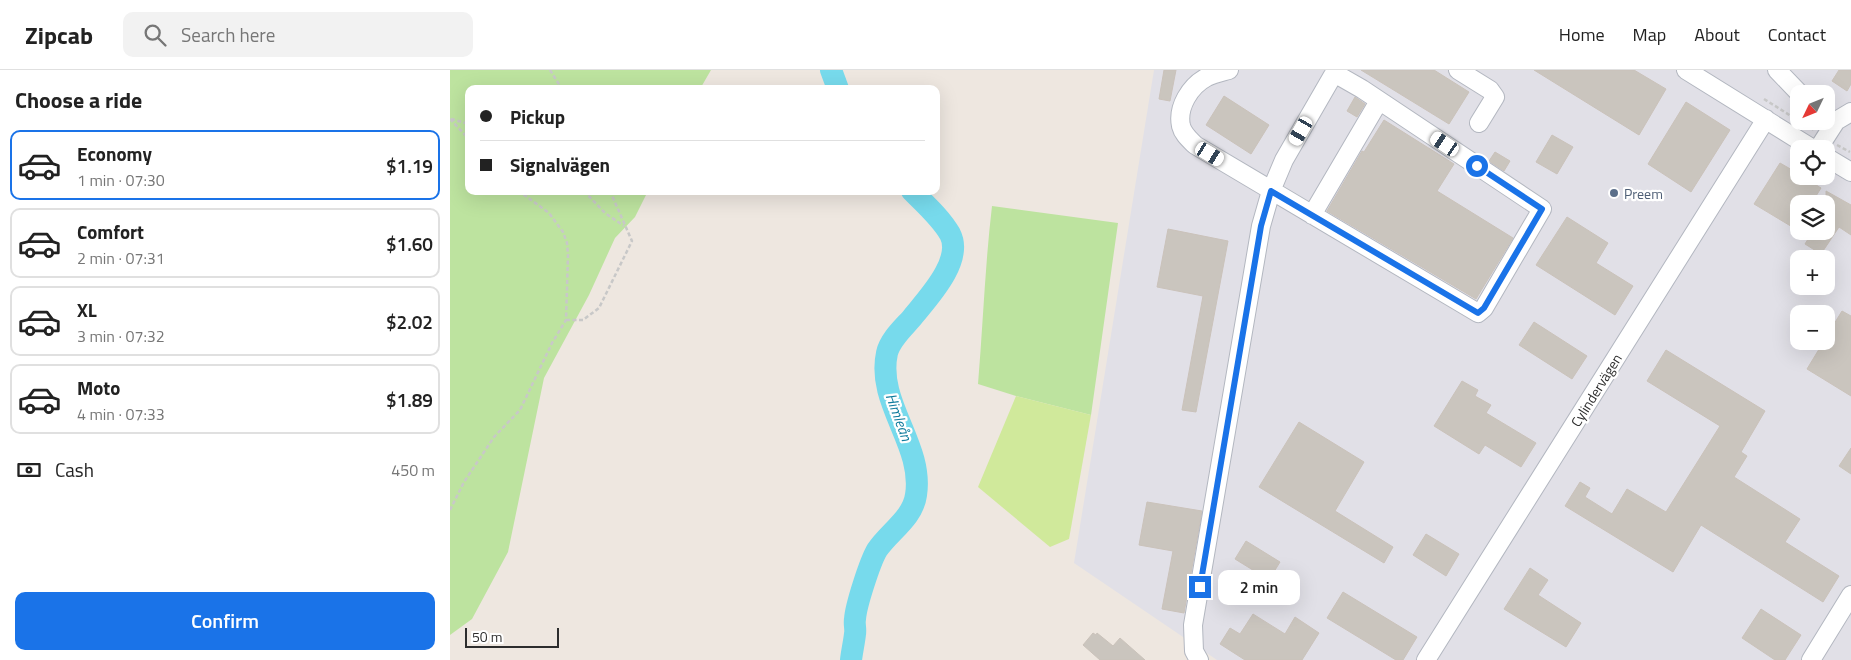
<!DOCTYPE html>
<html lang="en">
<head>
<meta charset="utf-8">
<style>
  :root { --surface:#fff; --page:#f2f2f2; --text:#222; --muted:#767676; --line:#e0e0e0; --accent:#1a73e8 }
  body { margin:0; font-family:"Titillium Web",sans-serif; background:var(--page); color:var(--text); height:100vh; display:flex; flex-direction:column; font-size:19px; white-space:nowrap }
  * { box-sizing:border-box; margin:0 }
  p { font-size:16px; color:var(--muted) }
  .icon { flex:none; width:28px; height:28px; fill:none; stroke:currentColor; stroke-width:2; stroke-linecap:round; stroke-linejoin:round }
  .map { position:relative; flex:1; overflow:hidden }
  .drawer { display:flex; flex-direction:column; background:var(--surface); width:450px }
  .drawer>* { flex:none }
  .guide { position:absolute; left:15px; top:15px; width:475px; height:110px; border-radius:10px; box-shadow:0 5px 20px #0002; display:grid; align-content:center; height:110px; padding:0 15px; background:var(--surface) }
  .needle { width:32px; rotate:227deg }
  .tools { position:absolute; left:1340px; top:15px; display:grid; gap:10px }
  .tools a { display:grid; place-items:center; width:45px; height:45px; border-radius:10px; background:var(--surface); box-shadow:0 5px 20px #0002; font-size:25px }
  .scale { position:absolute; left:15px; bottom:12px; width:94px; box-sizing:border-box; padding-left:5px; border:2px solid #2d2d2d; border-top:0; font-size:14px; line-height:18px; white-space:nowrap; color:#2d2d2d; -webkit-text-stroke:4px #fff; paint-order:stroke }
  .end { position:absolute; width:22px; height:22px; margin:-11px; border:6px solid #1a73e8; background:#fff; box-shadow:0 0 0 2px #fff }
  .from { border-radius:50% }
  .bubble { position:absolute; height:35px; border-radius:10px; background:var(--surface); box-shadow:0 5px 20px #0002; font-size:16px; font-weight:600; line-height:35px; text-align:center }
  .car { position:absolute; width:15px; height:30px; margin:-15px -8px; border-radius:6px; box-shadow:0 0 4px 1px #0007; background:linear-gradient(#fff 24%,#345 0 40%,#fff 0 76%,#345 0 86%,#fff 0) }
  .guide b { display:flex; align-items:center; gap:18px; height:48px; font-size:19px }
  .guide b+b { border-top:1px solid var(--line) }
  .guide i { width:12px; height:12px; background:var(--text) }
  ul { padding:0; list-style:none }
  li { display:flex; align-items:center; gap:15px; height:70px; margin:0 10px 8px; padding:0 5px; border:2px solid var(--line); border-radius:10px }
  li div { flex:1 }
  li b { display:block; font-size:19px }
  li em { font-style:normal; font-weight:600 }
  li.selected { border-color:var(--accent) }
  li>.icon { width:45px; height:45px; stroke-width:1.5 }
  h2 { padding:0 15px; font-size:22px; line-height:60px }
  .pay { display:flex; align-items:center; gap:12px; height:55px; padding:0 15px; font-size:19px }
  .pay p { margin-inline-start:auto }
  .button { display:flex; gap:10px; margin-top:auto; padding:10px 15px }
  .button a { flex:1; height:58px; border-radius:10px; background:var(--accent); color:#fff; font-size:20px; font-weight:600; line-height:58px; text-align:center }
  header { display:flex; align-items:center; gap:30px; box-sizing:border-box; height:70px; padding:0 25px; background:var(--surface); border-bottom:1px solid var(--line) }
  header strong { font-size:24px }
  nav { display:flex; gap:28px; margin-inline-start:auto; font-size:18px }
  .search { width:350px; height:45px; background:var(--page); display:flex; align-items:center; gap:12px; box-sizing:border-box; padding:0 18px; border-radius:10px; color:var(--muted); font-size:19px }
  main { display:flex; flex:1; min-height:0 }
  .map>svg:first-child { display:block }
</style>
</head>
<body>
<header>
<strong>Zipcab</strong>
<div class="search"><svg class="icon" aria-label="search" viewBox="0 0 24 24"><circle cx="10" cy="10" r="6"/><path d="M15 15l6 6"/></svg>Search here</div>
<nav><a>Home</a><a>Map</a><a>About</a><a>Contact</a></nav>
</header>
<main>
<section class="drawer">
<h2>Choose a ride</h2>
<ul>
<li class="selected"><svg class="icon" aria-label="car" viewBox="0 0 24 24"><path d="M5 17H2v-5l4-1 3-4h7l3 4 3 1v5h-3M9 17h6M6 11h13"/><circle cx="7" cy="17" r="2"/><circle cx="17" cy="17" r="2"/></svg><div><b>Economy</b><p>1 min · 07:30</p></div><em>$1.19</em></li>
<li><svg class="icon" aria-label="car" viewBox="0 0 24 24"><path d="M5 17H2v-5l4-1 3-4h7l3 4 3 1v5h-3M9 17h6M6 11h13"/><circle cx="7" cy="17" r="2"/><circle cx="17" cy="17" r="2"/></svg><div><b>Comfort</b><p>2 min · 07:31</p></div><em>$1.60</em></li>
<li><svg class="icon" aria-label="car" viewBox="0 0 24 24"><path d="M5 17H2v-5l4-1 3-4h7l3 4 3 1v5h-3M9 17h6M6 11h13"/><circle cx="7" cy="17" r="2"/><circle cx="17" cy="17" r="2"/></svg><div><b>XL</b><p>3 min · 07:32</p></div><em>$2.02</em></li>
<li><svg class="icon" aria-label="car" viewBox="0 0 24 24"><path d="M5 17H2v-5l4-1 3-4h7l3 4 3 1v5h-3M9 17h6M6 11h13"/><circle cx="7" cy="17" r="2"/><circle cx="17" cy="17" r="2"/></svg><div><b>Moto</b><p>4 min · 07:33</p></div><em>$1.89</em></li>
</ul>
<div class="pay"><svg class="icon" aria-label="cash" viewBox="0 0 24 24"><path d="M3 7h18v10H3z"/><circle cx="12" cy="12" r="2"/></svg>Cash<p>450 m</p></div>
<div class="button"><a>Confirm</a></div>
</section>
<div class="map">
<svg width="1401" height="590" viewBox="0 0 1401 590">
  <rect width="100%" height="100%" fill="#eee7e0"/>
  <!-- industrial -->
  <path fill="#e1e0e7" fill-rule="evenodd" d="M704 0H1401V590H767L624 493ZM1349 24H1376V51H1349ZM1349 79H1376V106H1349ZM1349 134H1376V161H1349ZM1349 189H1376V216H1349ZM1349 244H1376V271H1349Z"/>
  <!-- green -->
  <path fill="#bde39f" d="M0 0H261L250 19H19V121H198L185 147 165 168 139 225 94 308 58 482 22 549 0 565Z
    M542 136 668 153 641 345 566 326 528 314C533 255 535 195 542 136Z"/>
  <!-- pitch -->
  <path fill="#d0e99b" d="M566 326 641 345 619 469 600 477 528 417Z"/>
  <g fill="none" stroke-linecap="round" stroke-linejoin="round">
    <!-- river -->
    <path stroke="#77daec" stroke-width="22" d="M381 0 388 19
      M401 590C402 581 404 573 405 564 406 559 404 554 405 549 406 535 420 492 427 480 439 462 463 448 466 425 474 375 426 333 437 283 440 270 452 259 461 249 477 229 514 191 500 164 491 148 475 134 462 121"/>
  </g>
  <!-- building -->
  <path fill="#cac5be" stroke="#cac2ba" d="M714 0H726L720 31 709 29Z
    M911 0H984L1019 22 999 54Z
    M1084 0H1184L1216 19 1189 65Z
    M1389 0H1401V14L1397 21 1382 11Z
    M774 26 819 55 801 84 756 55Z
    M905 27 915 34 907 47 897 41Z
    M1236 32 1280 60 1241 122 1198 94Z
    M934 50 1004 94 987 121 1063 168 1026 229 877 141 912 81 914 82Z
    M1102 65 1123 77 1107 104 1086 92Z
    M1045 82 1060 91 1054 101 1039 91Z
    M1330 93 1349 104V106H1352L1371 118 1361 134H1349V161L1304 134Z
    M1376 121 1401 135V165L1389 157 1371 184 1355 174 1363 161H1376Z
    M1117 147 1158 173 1146 193 1183 216 1165 245 1086 195Z
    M718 159 778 171 746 342 732 340 753 226 707 217Z
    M1392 241 1401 246V326L1357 299 1374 271H1376V267Z
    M1084 252 1137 286 1122 309 1069 275Z
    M1216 280 1315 341 1291 382 1297 386 1284 407 1350 449 1335 472 1389 506 1373 532 1251 455 1223 502 1115 436 1130 412 1140 418 1135 427 1162 444 1177 419 1216 442 1270 356 1197 311Z
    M1012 311 1028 320 1025 326 1041 335 1036 343 1086 373 1071 397 1035 375 1029 384 984 356Z
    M849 352 914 392 885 441 943 477 934 493 809 417Z
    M1401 378V404L1389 396Z
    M697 432 752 441 734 543 712 539 723 481 689 475Z
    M976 464 1009 484 996 506 963 485Z
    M796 471 830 492 819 510 785 489Z
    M1080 498 1098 510 1088 525 1131 553 1116 577 1054 539Z
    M893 522 967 567 953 590H946L877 548Z
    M1311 539 1351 565 1335 590H1325L1292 568Z
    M803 544 835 564 845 547 869 563 852 590H795L770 574 780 558 790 564Z
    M643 563 646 565 647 563 663 576 670 568 695 590H650L633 575Z"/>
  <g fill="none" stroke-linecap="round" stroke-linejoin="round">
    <defs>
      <path id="minor" d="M779 0C772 2 763 4 757 7 740 16 727 37 731 56 733 64 739 69 745 75L1028 243 1034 238 1092 139 912 19 884 3
        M1008 0 1040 20 1045 27 1029 53
        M1236 0 1363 79
        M1327 0 1350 24
        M1368 79 1386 51 1401 42
        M1376 87 1401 102
        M862 145 929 31
        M749 590 744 581 743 555 811 156 821 121 834 90 886 0
        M976 590 1316 49
        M1361 590 1401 525"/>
    </defs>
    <!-- minor casing -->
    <use href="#minor" stroke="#b3b7c0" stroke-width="20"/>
    <!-- path -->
    <path stroke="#c8c8c8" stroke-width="2.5" stroke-dasharray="4 2.5" stroke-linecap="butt" d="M100 0 112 19
      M1314 29 1349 51
      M0 49 19 69
      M1 49 19 54
      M1349 51 1364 60
      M1387 75 1400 82
      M134 121 155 143 174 156
      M116 250H133L149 238 182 171 160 121
      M0 440 14 412 44 367 70 340 102 273 116 250 118 185 117 173 113 162 99 143 69 121"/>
    <!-- minor -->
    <use href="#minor" stroke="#fff" stroke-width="18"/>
  </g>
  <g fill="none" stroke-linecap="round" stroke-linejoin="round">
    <!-- route -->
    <path stroke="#1a73e8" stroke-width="6" d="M750 517 811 156 821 121 1028 243 1034 238 1092 139 1027 96"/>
  </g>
  <!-- markers -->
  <circle fill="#5c6f8a" stroke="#fff" stroke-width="2" cx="1164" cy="123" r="5"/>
  <g text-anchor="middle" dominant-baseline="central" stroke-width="4.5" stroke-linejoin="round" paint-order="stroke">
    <!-- service labels -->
    <g font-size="14" fill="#4e5e75" stroke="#fff" text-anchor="start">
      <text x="1174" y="123">Preem</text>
    </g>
    <!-- street labels -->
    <g font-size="14" fill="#2d2d2d" stroke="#fff">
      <text transform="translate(1146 320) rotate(-58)">Cylindervägen</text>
    </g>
    <!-- water labels -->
    <g font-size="15" font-style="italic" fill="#117c9d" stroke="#fff">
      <text transform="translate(449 347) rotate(70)">Himleån</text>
    </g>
  </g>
</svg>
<div class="tools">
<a><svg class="needle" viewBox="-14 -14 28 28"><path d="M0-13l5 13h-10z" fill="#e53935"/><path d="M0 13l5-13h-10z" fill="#767676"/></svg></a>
<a><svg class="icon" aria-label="locate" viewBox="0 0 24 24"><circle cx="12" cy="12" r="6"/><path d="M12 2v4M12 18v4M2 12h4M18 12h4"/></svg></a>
<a><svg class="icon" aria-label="layers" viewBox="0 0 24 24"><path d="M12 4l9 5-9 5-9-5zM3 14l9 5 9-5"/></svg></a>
<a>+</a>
<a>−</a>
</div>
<div class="scale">50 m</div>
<i class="end from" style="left:1027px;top:96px"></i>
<i class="end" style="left:750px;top:517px"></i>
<div class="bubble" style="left:768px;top:500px;width:82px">2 min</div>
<i class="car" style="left:851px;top:61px;rotate:210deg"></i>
<i class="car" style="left:995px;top:74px;rotate:304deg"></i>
<i class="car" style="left:760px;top:84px;rotate:121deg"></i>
<div class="guide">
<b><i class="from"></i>Pickup</b>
<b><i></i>Signalvägen</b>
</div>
</div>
</main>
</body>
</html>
